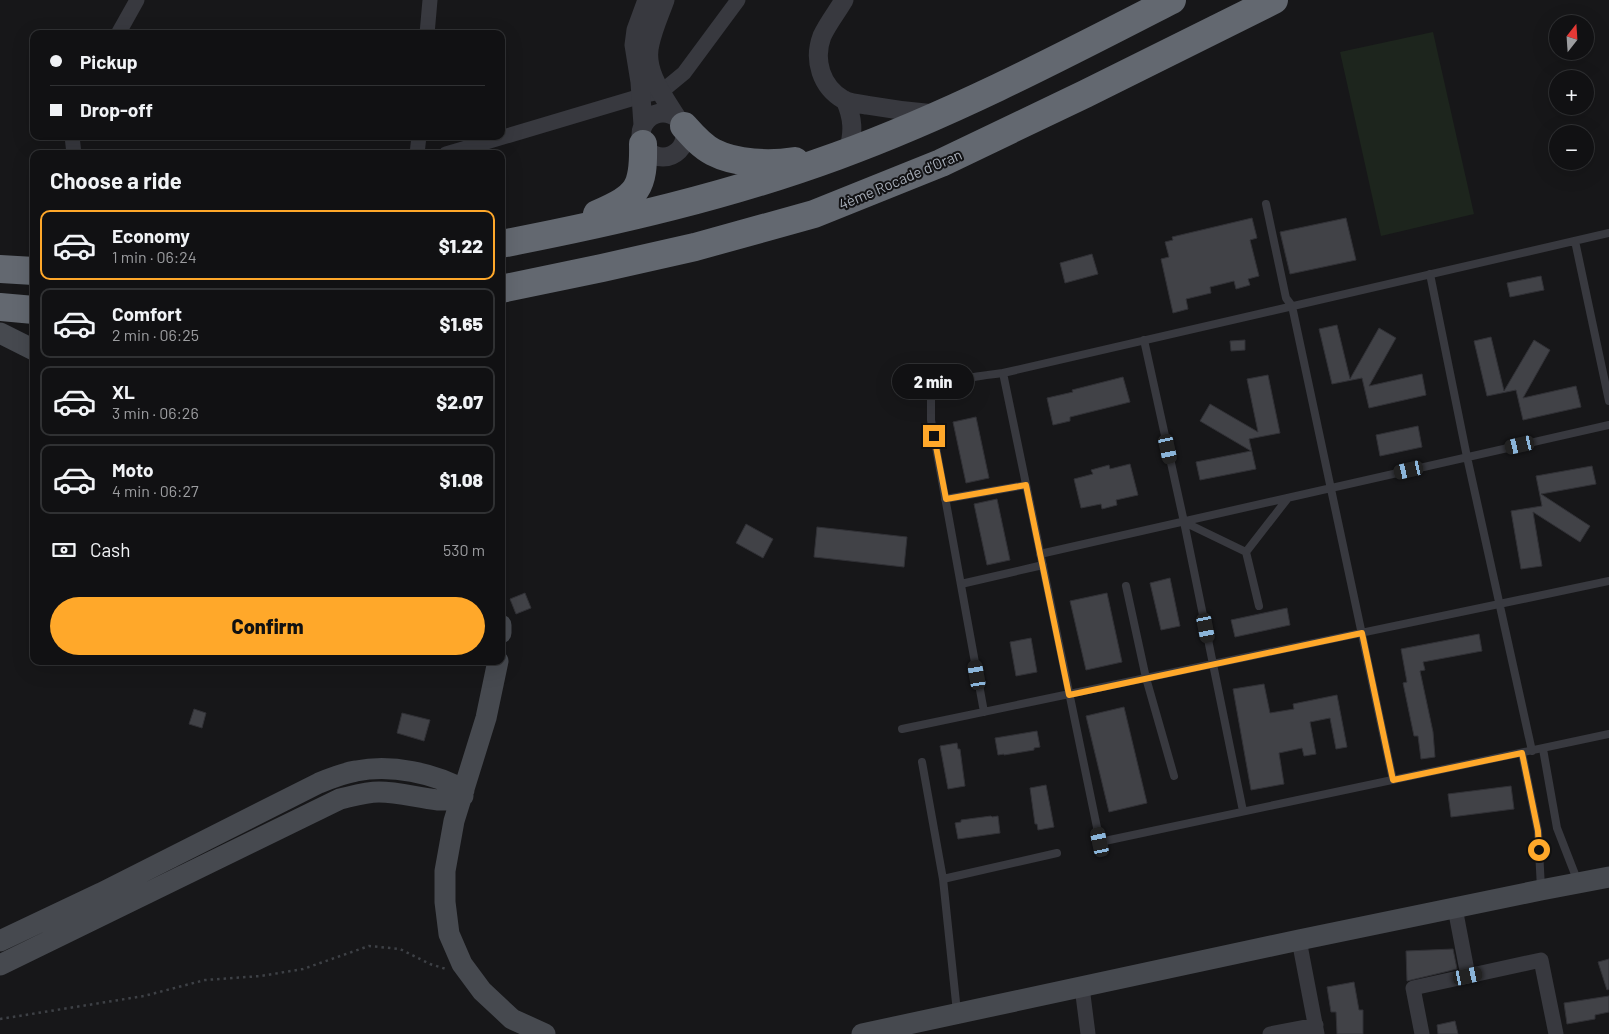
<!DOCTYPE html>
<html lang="en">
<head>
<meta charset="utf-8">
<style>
  :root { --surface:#111113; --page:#1a1a1c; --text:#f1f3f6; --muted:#9c9da0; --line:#303133; --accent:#ffa82a }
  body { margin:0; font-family:Barlow,sans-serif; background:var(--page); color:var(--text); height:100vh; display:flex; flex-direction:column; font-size:19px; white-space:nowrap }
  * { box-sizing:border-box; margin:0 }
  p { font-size:16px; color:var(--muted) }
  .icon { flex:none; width:28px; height:28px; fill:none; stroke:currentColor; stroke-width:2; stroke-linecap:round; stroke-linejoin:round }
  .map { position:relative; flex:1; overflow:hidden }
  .sheet { position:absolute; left:30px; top:150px; width:475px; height:515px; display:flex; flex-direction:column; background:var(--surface); border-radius:10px; box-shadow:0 5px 20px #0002,0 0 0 1px var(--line) }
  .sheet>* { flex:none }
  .guide { position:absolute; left:30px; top:30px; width:475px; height:110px; border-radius:10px; box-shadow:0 5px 20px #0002,0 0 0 1px var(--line); display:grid; align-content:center; height:110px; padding:0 20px; background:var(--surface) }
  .needle { width:32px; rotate:17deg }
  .buttons { position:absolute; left:1549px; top:15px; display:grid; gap:10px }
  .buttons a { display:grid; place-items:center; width:45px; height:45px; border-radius:50%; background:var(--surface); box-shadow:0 5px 20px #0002,0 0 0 1px var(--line); font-size:25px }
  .end { position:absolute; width:22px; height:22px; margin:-11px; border:6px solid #ffa82a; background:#111; box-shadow:0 0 0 2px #111 }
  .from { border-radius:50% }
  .bubble { position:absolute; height:35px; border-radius:18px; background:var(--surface); box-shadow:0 5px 20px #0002,0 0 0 1px var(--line); font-size:16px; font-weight:800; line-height:35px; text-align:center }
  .car { position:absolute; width:15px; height:30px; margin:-15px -8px; border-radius:6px; box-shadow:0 0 4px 1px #0007; background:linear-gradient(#222 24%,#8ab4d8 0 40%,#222 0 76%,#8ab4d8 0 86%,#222 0) }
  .guide b { display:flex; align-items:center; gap:18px; height:48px; font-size:19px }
  .guide b+b { border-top:1px solid var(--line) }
  .guide i { width:12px; height:12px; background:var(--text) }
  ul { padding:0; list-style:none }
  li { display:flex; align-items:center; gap:15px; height:70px; margin:0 10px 8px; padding:0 10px; border:2px solid var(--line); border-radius:10px }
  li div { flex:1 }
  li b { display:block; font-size:19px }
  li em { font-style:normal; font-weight:800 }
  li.active { border-color:var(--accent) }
  li>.icon { width:45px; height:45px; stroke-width:1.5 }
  h2 { padding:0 20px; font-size:22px; line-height:60px }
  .pay { display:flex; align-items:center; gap:12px; height:55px; padding:0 20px; font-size:19px }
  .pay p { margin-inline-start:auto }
  .button { display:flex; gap:10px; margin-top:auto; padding:10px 20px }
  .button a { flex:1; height:58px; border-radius:30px; background:var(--accent); color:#111; font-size:20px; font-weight:800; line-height:58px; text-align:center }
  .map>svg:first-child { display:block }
</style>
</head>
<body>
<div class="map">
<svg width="1609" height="1034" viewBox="0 0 1609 1034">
  <rect width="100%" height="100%" fill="#171719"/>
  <!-- green -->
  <path fill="#1d251d" d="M1433 32 1474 214 1381 236 1340 52Z"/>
  <!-- building -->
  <path fill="#414247" stroke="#313136" d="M1252 218 1257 238 1250 240 1259 276 1248 279 1250 285 1236 289 1234 281 1210 287 1211 293 1186 299 1188 309 1173 313 1161 259 1169 257 1165 242 1173 240 1172 237Z
    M1346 218 1356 260 1290 274 1280 232Z
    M1092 254 1098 274 1065 283 1060 263Z
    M1541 276 1544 290 1510 297 1507 283Z
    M1337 325 1350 379 1379 328 1396 338 1369 386 1422 374 1426 395 1369 408 1362 378 1332 384 1319 329Z
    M1491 337 1504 391 1534 340 1550 350 1523 398 1576 386 1581 407 1523 420 1516 390 1487 396 1474 341Z
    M1245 340V350L1231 351 1230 341Z
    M1268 375 1280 433 1249 439 1256 469 1200 480 1196 462 1251 451 1200 421 1210 404 1258 432 1247 379Z
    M1123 377 1130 402 1070 417V421L1053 425 1047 398 1073 392 1072 390Z
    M976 417 989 478 966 483 953 422Z
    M1418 426 1422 447 1380 456 1376 435Z
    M1130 464 1138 495 1116 500 1117 505 1102 509 1101 504 1081 508 1074 479 1093 474 1091 470 1109 465 1110 469Z
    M1592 466 1596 484 1541 494 1590 526 1580 542 1533 512 1542 566 1521 569 1511 511 1542 506 1536 476Z
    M997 499 1010 560 987 565 974 504Z
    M746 524 773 539 763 558 736 543Z
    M817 527 907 537 904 567 814 557Z
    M1170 578 1180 626 1161 630 1150 583Z
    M525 593 531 608 516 614 510 599Z
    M1107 593 1122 662 1086 670 1070 601Z
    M1287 608 1290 625 1235 637 1231 620Z
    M1479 634 1482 651 1423 662 1425 670 1420 671 1433 732 1435 757 1421 759 1418 736H1414L1403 683 1407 682 1401 649Z
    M1031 638 1037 672 1016 676 1010 642Z
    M1264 684 1270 713 1294 709 1293 704 1337 695 1347 747 1336 749 1330 718 1310 722 1316 754 1304 756 1302 748 1279 753 1284 784 1251 790 1233 689Z
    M1124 707 1147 803 1109 812 1086 716Z
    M194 709 206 713 202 728 189 724Z
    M402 713 430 720 424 741 397 733Z
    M1037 731 1040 747 1034 748V750L1004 755V754L998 755 995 738Z
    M957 743 958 749H960L965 786 948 789 940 746Z
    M1046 785 1054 827 1038 830 1037 824H1035L1030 788Z
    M1511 786 1514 809 1451 817 1448 794Z
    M991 816 992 817 998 816 1000 833 958 839 955 823 961 822V820Z
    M1453 949 1457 969 1407 981 1406 951Z
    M1609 959V989L1607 990 1598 962Z
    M1354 982 1359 1010H1363V1034H1337L1336 1012H1331L1327 987Z
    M1609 996V1012L1595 1015V1019L1567 1024 1564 1003Z
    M1455 1021 1458 1034H1438L1437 1025Z"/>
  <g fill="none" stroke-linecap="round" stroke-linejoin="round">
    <!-- path -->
    <path stroke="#3e4146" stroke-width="2.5" stroke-dasharray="2.5 4" stroke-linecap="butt" d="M0 1019 144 996 205 980 261 976 303 969 369 946 400 949 430 964 446 969"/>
    <!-- service -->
    <path stroke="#38393f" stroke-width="8" d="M1266 204 1286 298 1292 306 1393 780
      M1609 233 1003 373 1100 842 1609 734
      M1575 241 1609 401
      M1430 274 1467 457 1532 751
      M1144 340 1184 522 1243 811
      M945 499 1026 485
      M1184 522 1246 552 1288 498
      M1246 552 1259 606
      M1040 554 1609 425
      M961 584 1043 565
      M1126 586 1146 678 1174 776
      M984 712 931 420V393C952 378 978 376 1003 373
      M902 729 1609 581
      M1543 749 1557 828 1578 882
      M1522 753 1538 831 1541 888
      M922 762 943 879 957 1012
      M943 879 1057 853"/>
    <!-- minor -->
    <path stroke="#38393f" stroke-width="15" d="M118 34 137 0
      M427 34 430 0
      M72 136 74 154
      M417 154 419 136
      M446 154 641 96 661 92 684 73 738 0
      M1455 908 1468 976
      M1299 940 1317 1034
      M1082 987 1088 1034
      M1270 1034 1316 1025
      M1422 1034 1413 988 1541 960 1556 1034"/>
    <!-- tertiary -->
    <path stroke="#38393f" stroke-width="19" d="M665 0C660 14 653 29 650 44 643 70 664 97 677 118
      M844 0C837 12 828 23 822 36 813 60 821 87 844 100 850 103 859 104 866 105 889 109 912 112 935 114
      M845 100C853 118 854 132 848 151
      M641 135a22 22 0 1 1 44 0a22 22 0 1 1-44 0Z
      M643 125 640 82 634 45 636 30 647 0"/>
    <!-- secondary -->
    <path stroke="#46494f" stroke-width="21" d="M0 333 34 350
      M501 625V633
      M498 661 486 718 454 821 445 871V902L449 934 462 964 482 991 512 1019 545 1034
      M0 941 101 893 319 783C331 778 343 773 356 771 392 764 433 773 464 790
      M0 965 340 799C353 796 366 792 379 792 399 792 418 798 438 800H445L463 796
      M862 1034 1299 940 1541 890 1609 877"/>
    <!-- motorway -->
    <path stroke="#636870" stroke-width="28" d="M684 126C692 135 701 146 713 152 736 164 770 165 795 161
      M597 214C638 196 644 189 643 144
      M501 244C615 222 728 196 837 156 952 114 1063 56 1172 0
      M0 269 34 271
      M501 289 602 268 695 247 814 214 941 163 1085 94 1274 0
      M0 307 34 310"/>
  </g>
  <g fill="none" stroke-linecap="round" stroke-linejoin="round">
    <!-- route -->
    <path stroke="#ffa82a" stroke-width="6" d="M934 436 946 499 1026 485 1069 695 1362 633 1393 780 1522 753 1538 831 1539 850"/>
  </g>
  <g text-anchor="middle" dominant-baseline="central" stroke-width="4" stroke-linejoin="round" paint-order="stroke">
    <!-- street labels -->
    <g font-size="15" fill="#a8afba" stroke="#121214">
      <text transform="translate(900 179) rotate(-23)">4ème Rocade d'Oran</text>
    </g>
  </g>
</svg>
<div class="buttons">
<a><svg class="needle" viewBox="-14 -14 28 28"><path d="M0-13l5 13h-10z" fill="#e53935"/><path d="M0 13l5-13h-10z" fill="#9c9da0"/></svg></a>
<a>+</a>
<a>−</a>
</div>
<i class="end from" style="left:1539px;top:850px"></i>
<i class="end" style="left:934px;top:436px"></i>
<div class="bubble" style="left:892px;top:364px;width:82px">2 min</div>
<i class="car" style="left:1520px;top:445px;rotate:257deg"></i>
<i class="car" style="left:1168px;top:449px;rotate:168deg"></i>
<i class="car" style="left:1409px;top:470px;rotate:257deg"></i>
<i class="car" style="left:1206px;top:628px;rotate:169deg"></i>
<i class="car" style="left:977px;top:675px;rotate:350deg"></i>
<i class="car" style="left:1100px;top:842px;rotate:348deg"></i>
<i class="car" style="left:1468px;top:976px;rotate:78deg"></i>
<div class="guide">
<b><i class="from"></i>Pickup</b>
<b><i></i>Drop-off</b>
</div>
<section class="sheet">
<h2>Choose a ride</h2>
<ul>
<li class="active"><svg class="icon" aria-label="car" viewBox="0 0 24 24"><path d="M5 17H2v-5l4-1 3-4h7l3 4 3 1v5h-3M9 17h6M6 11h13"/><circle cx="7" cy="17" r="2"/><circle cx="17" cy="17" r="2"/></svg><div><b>Economy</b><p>1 min · 06:24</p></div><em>$1.22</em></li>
<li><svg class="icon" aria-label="car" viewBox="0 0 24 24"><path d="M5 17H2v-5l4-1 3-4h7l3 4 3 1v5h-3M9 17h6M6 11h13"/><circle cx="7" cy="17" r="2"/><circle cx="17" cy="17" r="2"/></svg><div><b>Comfort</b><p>2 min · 06:25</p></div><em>$1.65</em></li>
<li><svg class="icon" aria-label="car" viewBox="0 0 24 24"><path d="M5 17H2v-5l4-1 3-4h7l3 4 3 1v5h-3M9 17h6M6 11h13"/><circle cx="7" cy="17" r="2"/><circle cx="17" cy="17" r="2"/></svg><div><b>XL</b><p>3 min · 06:26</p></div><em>$2.07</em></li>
<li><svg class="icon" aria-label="car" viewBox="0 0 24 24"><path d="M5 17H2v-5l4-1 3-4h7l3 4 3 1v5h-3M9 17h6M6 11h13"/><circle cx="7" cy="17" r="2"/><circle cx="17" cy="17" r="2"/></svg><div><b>Moto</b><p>4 min · 06:27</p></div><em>$1.08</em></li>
</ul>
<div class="pay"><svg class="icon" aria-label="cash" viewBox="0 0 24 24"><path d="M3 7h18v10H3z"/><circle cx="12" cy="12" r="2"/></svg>Cash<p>530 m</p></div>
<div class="button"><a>Confirm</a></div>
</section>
</div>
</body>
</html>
